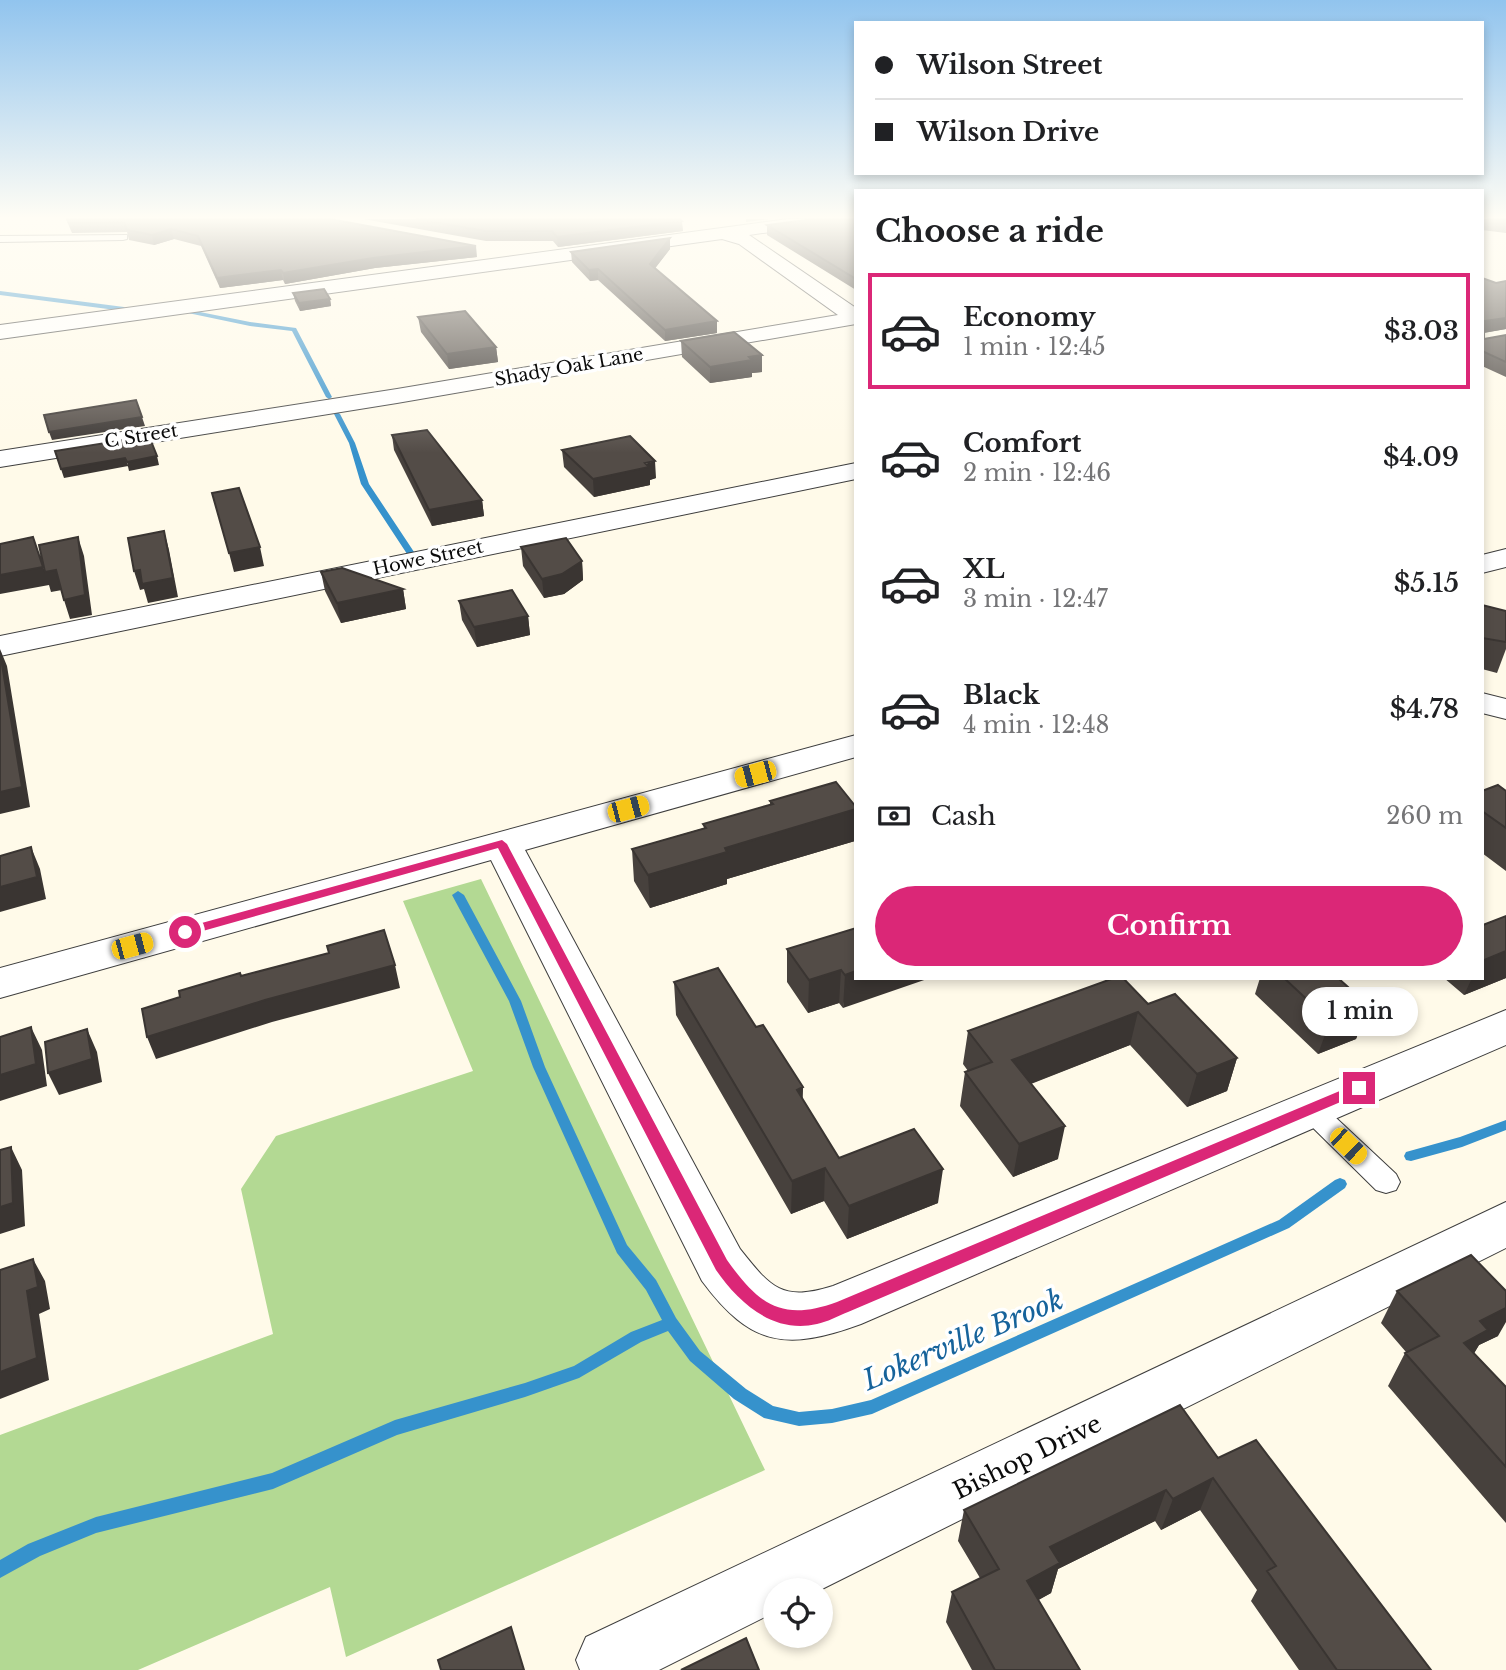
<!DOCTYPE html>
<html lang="en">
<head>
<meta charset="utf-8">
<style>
  :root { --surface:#fff; --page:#f2f2f2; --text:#202124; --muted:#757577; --line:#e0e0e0; --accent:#db2777 }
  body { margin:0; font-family:"Libre Baskerville",serif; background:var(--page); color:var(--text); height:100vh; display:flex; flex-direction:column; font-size:26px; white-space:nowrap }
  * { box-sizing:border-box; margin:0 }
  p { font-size:23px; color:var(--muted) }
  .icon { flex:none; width:38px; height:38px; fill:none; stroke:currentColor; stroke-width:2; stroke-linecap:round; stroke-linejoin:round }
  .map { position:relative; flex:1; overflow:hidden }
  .drawer { position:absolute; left:854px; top:189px; width:630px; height:791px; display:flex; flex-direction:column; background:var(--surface); border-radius:0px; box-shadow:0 4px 10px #0003 }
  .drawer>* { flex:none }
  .guide { position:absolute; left:854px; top:21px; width:630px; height:154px; border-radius:0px; box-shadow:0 4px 10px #0003; display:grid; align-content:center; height:154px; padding:0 21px; background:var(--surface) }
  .tools { position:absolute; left:763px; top:1578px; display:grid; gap:14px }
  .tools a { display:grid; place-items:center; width:70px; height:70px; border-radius:50%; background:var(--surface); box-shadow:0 4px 10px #0003; font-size:35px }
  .end { position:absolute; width:32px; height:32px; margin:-16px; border:9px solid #db2777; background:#fff; box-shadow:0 0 0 4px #fff }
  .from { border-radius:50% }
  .bubble { position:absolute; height:49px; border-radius:24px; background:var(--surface); box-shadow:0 4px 10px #0003; font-size:23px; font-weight:600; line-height:49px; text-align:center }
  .car { position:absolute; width:21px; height:42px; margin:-21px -10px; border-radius:9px; box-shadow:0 0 5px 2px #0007; background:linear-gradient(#f5c518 24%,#345 0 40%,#f5c518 0 76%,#345 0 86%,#f5c518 0) }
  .guide b { display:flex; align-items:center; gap:24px; height:66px; font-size:26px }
  .guide b+b { border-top:2px solid var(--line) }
  .guide i { width:18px; height:18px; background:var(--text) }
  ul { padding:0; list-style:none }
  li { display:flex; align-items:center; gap:21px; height:116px; margin:0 14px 10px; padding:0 7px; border:4px solid transparent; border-radius:0px }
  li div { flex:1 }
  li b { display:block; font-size:26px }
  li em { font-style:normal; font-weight:600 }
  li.selected { border-color:var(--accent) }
  li>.icon { width:63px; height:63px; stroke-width:1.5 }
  h2 { padding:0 21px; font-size:32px; line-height:84px }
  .pay { display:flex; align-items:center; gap:18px; height:77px; padding:0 21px; font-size:26px }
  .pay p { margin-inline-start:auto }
  .action { display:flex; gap:14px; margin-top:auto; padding:14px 21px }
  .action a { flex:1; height:80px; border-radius:42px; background:var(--accent); color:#fff; font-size:28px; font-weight:600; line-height:80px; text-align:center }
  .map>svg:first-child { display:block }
</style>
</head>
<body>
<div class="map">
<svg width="1506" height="1670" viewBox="0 0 1506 1670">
  <rect width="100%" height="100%" fill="#fffae9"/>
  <!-- forest -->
  <path fill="#b3d993" d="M481 879 765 1470 346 1657 330 1587 138 1670H0V1435L273 1334 241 1189 276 1136 473 1071 403 901Z"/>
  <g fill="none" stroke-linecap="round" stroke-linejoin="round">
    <!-- stream -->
    <path fill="#3692cc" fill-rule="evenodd" d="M0 291 124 307 127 309 124 311 108 309 0 295Z
      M190 310 250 322 296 328 332 397 329 399 326 397 292 331 250 326 188 313 187 312Z
      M337 412 340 414 355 443 369 484 420 561 419 563H413L361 484 349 443 334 414Z
      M458 891 464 895 521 1001 545 1067 627 1245 656 1280 676 1318 700 1351 746 1389 773 1406 799 1412 832 1409 871 1400 1279 1220 1335 1180 1340 1178 1345 1180 1347 1184 1345 1188 1289 1228 872 1414 832 1423 799 1426 764 1418 734 1399 690 1361 668 1331 641 1342 579 1378 525 1397 397 1435 273 1489 96 1533 40 1556 0 1578V1560L28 1544 96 1517 272 1473 395 1420 525 1383 574 1366 631 1332 662 1320 646 1290 617 1253 533 1067 509 1001 452 895Z
      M1506 1120V1130L1462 1147 1411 1161 1406 1160 1404 1156 1406 1152 1460 1137Z"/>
    <defs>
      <path id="service" d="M127 235V239L123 240 0 242V236Z
        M1310 1099 1319 1102 1396 1174 1400 1182 1396 1190 1386 1193 1376 1190 1301 1116 1297 1109 1301 1102Z"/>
      <path id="minor" d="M788 219H835L826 224 749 235 856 308V324L397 403 0 467V451L397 389 838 315 739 244 722 239 0 339V325Z
        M856 463V479L0 656V636Z
        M1506 549V567L1482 573V555Z
        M1482 693 1506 699V719L1482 713Z
        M856 735V757L525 850 740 1249C771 1288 782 1302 833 1286L1506 1010V1045L861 1324C787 1351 751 1347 702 1281L491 860 0 998V968Z
        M1506 1202V1248L818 1591H775V1612L659 1670H580L576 1660 586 1637Z"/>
    </defs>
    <!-- service casing -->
    <use href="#service" stroke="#3e3e3e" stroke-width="2"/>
    <!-- minor casing -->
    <use href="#minor" stroke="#3e3e3e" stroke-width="2"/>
    <!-- service -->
    <use href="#service" fill="#fff" fill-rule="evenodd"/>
    <!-- minor -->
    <use href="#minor" fill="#fff" fill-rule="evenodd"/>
  </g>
  <!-- wall -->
  <path fill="#47413d" d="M66 219H330L477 257 375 268 285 284 283 280 220 288 201 246 174 239 154 245 129 240 127 232 72 233Z
    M363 219H680L683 231 558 247 553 241H486Z
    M856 219V290L767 235V225Z
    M1482 219H1506V233L1482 230Z
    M670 249 655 268 717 333 665 341 598 280 590 281 572 262 571 252Z
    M1482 278 1506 329 1484 333V339L1506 335V377L1482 366Z
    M293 293 330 299 331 306 300 311 295 301Z
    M418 317 496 347 498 362 449 369 421 332Z
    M681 341 762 355V372L752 373V377L710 383 682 357Z
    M392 435 482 500 484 516 432 526 394 450Z
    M562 450 656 478 650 480V485L594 497 564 467Z
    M521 547 582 561 583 580 564 594 544 598 523 566Z
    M321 572 403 589 406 609 341 623 325 591Z
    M459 601 528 616 530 635 477 647 462 620Z
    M1482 605 1506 611V649L1497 673 1482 669Z
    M1482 791H1506V871L1482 853Z
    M770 801 855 841 727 879V884L650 908 634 881 632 849 704 828 703 824 770 805Z
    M1506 916V978L1464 995 1444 978H1482V924L1483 925Z
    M856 928 843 1008 839 1003 808 1013 787 982V949Z
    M1260 978H1338L1369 1006 1356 1039 1318 1054 1255 994Z
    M674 982 756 1027 803 1087 802 1099 839 1158 938 1203 847 1239 824 1201 791 1214 676 1015Z
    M1148 1004 1237 1058 1227 1091 1187 1107 1130 1045 1031 1084 1058 1159 1013 1177 960 1106 965 1072 968 1071 963 1064 968 1031Z
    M1397 1291 1498 1336 1479 1345 1474 1353 1506 1387V1523L1388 1386 1405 1353 1406 1352 1381 1323Z
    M1218 1458 1431 1670H1299L1251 1601 1257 1590 1200 1510 1161 1530 1155 1521 1058 1569 1051 1593 1038 1600 1080 1670H972L946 1622 952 1592 980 1578 958 1541 964 1510Z"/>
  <!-- shaded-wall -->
  <path fill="#3a3532" d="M746 219H770L746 222Z
    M682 221 683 231 558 247 557 237Z
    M171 229 174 239 154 245 152 235Z
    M670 238V249L650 275V264Z
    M476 246 477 257 375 268 285 284 283 273 373 258Z
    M598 269V280L590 281 589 270Z
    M281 270 283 280 220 288 217 278Z
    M330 299 331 306 300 311 299 303Z
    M1506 318V329L1482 333 1484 321Z
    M717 321V333L665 341V330Z
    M496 347 498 362 449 369 447 354Z
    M762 355V372L752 373V377L710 383V367Z
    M142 417 145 426 52 440 49 432Z
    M157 456 159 465 129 471 127 462Z
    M125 458 128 466 64 478 61 469Z
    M655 461 656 478 650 480V485L594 497 593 479Z
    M482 500 484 516 432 526 429 510Z
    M164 531 169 550 178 597 148 603 144 589 140 590 134 571Z
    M33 537 45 572 56 570 62 590 51 592 49 585 0 594V575Z
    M78 537 84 556 92 615 70 619 64 600Z
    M260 547 264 566 234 572 229 553Z
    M582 561 583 580 564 594 544 598 542 579Z
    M403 589 406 609 341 623 337 603Z
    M528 616 530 635 477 647 474 627Z
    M0 649 7 666 30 807 0 814Z
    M856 809 855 841 727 879V884L650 908 648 875 725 848Z
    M31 847 40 869 46 899 0 912V887Z
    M1506 951V978L1464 995 1472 978H1482V961Z
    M395 965 400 988 272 1022 156 1059 147 1037 265 1000Z
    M841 970 839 1003 808 1013 809 980Z
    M856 971V978H930L843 1008 845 975Z
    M1369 1006 1356 1039 1318 1054 1330 1021Z
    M1138 1012 1130 1045 1006 1093 1012 1060Z
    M31 1027 42 1050 47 1086 0 1101V1075Z
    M87 1029 97 1052 102 1082 59 1095 48 1073Z
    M1237 1058 1227 1091 1187 1107 1197 1074Z
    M803 1087 802 1121 797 1090Z
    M1065 1126 1058 1159 1013 1177 1019 1144Z
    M11 1147 22 1170 25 1226 0 1234V1207Z
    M825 1168 824 1201 791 1214 792 1181Z
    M943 1169 938 1203 847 1239 849 1206Z
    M33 1259 45 1281 50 1309 39 1314 49 1380 0 1399V1372L27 1291Z
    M1506 1308V1322L1498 1336 1479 1345 1469 1362 1464 1343 1480 1321Z
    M1213 1478 1200 1510 1161 1530 1173 1499Z
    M1166 1490 1155 1521 1058 1569 1051 1593 1019 1611 1027 1581 1050 1547Z"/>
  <!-- building -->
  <path fill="#534c47" stroke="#3a3532" stroke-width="2" d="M67 219H330L476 246 373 258 283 273 281 270 217 278 198 236 171 229 152 235 127 230 124 222 69 223Z
    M416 219H680L682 221 557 237 552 231H485Z
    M813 219H856V279L767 225Z
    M1487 219H1506V221L1488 219Z
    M670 238 650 264 717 321 665 330 598 269 589 270 571 252Z
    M1482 278 1496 283 1506 281V318L1484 321V339L1506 335V362L1482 351Z
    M324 289 330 299 299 303 293 293Z
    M465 311 496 347 447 354 418 317Z
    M734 332 762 355 749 357 752 360 710 367 681 341Z
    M136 400 142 417 49 432 44 415Z
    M427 430 482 500 429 510 392 435Z
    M149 436 157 456 127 462 125 458 61 469 55 451Z
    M630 436 655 461 645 463 649 467 593 479 562 450Z
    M239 488 260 547 229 553 212 493Z
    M164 531 173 578 142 584 140 570 134 571 128 538Z
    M33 537 43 567 0 575V544Z
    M78 537 85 595 64 600 56 570 45 572 39 545Z
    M566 538 582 561 562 574 542 579 521 547Z
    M342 568 403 589 337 603 321 572Z
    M512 590 528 616 474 627 459 601Z
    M1482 605 1506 611V642L1482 638Z
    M0 652 22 787 0 792Z
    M836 782 856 807V809L725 848 727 852 648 875 632 849 706 828 703 824 773 804 770 801Z
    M1498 785 1506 791V828L1482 811V791Z
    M31 847 37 877 0 887V856Z
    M1506 916V951L1482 961V924L1483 925Z
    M856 928V971L845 975 841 970 809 980 787 949Z
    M384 930 395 965 265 1000 147 1037 142 1009 180 997 179 991 240 973 241 976 329 953 327 946Z
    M718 968 756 1027 763 1025 803 1087 797 1090 839 1158 914 1129 943 1169 849 1206 825 1168 792 1181 674 982Z
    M1114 978H1123L1148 1004 1175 994 1237 1058 1197 1074 1138 1012 1012 1060 1065 1126 1019 1144 965 1072 992 1062 968 1031Z
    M1284 978H1338L1369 1006 1330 1021Z
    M31 1027 36 1064 0 1075V1037Z
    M87 1029 92 1059 48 1073 45 1042Z
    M11 1147 13 1203 0 1207V1150Z
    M1471 1255 1506 1291V1308L1480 1321 1488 1330 1464 1343 1506 1387V1467L1405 1353 1439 1336 1397 1291Z
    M33 1259 38 1287 27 1291 37 1358 0 1372V1270Z
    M1180 1405 1218 1458 1256 1440 1431 1670H1337L1267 1571 1276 1566 1213 1478 1173 1499 1166 1490 1050 1547 1060 1563 1027 1581 1080 1670H995L952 1592 999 1569 964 1510Z
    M511 1627 524 1670H441L438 1660Z
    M746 1638 759 1670H681Z"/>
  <!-- sky -->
  <linearGradient id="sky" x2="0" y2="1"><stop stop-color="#91c4ee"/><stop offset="0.48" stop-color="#fffdf5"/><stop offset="1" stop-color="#fffdf5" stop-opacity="0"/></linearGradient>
  <rect width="1506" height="453" fill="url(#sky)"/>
  <!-- route -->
  <path fill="#db2777" d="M502 840 507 844 727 1260C759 1305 782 1322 837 1302L1354 1085H1364L1366 1088 1364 1092 848 1312C838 1316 827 1322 817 1324 773 1334 739 1303 716 1270L498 848 185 936 179 932 180 929Z"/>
  <g text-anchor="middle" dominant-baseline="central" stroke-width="7" stroke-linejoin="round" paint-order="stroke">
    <!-- far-street labels -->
    <g font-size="18" fill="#0b0b0b" stroke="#fff">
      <text transform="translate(569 367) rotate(-10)">Shady Oak Lane</text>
      <text transform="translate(141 436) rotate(-9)">C Street</text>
      <text transform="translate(428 558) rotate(-12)">Howe Street</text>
    </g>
    <!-- near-street labels -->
    <g font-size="24" fill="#0b0b0b" stroke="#fff">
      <text transform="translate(1027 1457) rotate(-26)">Bishop Drive</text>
    </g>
    <!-- near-water labels -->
    <g font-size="28" font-style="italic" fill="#16639b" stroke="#fff">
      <text transform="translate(963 1340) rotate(-23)">Lokerville Brook</text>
    </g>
  </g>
</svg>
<div class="tools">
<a><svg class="icon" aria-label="locate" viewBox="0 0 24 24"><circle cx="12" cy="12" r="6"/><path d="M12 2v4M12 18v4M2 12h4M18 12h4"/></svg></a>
</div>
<i class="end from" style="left:185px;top:932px"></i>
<i class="end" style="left:1359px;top:1088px"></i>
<div class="bubble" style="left:1302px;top:987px;width:116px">1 min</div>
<i class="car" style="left:755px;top:774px;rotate:255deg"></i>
<i class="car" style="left:628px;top:809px;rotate:75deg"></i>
<i class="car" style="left:132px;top:946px;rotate:75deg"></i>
<i class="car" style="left:1348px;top:1146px;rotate:134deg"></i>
<div class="guide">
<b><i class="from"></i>Wilson Street</b>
<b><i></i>Wilson Drive</b>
</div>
<section class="drawer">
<h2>Choose a ride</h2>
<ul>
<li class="selected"><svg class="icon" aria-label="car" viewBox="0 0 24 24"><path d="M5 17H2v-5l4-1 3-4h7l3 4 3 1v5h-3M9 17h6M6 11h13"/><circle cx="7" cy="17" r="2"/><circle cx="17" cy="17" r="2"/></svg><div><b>Economy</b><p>1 min · 12:45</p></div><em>$3.03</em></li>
<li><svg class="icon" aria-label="car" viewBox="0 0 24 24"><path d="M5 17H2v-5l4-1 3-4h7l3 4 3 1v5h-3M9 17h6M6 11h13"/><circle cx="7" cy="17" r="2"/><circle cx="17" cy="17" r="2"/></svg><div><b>Comfort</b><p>2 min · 12:46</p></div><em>$4.09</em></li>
<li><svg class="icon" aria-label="car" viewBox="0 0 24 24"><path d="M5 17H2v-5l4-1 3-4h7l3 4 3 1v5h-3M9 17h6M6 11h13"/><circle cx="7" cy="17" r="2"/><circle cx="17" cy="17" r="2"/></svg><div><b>XL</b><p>3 min · 12:47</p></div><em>$5.15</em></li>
<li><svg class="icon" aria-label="car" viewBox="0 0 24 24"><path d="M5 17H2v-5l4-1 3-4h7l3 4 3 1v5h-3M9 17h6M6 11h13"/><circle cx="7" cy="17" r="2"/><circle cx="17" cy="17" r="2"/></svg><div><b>Black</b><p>4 min · 12:48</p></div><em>$4.78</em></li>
</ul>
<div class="pay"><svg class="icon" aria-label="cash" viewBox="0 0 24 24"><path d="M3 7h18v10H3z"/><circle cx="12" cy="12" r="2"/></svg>Cash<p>260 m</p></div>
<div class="action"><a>Confirm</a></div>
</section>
</div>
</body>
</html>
